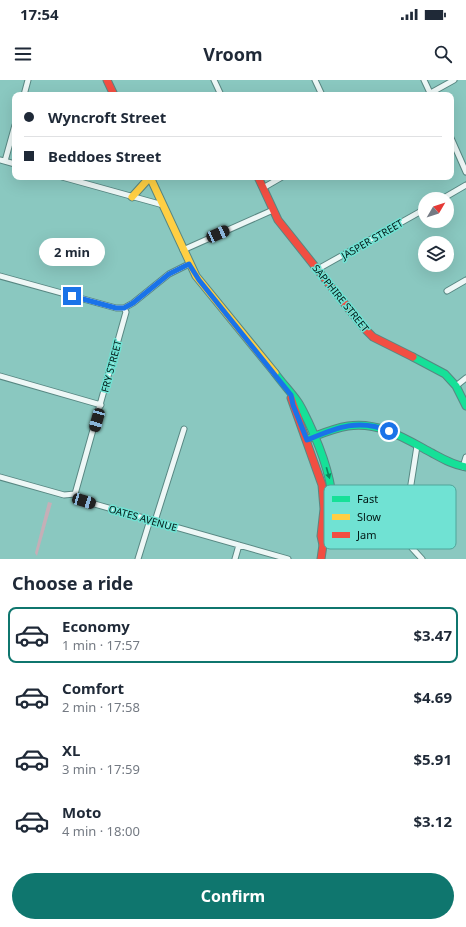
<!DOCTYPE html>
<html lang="en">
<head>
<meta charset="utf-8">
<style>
  :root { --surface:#fff; --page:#f6f6f7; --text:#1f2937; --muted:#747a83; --line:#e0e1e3; --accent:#0f766e }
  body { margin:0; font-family:"Noto Sans",sans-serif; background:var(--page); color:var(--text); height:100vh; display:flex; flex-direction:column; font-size:15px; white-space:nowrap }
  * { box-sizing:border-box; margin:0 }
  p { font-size:13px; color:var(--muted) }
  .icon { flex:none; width:22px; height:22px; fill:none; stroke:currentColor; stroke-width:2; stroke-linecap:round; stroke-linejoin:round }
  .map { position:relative; height:479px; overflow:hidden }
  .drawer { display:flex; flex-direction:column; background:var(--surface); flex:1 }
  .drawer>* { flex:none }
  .banner { position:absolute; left:12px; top:12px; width:442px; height:88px; border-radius:8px; box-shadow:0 4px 16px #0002; display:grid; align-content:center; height:88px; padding:0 12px; background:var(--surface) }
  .needle { width:26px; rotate:51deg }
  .tools { position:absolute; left:418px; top:112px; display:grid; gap:8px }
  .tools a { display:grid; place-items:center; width:36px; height:36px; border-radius:50%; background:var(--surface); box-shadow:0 4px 16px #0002; font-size:20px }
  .end { position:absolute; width:18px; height:18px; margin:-9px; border:5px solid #1a73e8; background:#fff; box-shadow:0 0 0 2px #fff }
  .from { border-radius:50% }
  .bubble { position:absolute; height:28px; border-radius:14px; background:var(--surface); box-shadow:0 4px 16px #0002; font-size:13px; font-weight:700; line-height:28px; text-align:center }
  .car { position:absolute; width:12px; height:24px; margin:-12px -6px; border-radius:5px; box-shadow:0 0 3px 1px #0007; background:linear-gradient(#222 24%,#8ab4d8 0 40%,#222 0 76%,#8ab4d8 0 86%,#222 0) }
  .banner b { display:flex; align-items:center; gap:14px; height:38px; font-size:15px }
  .banner b+b { border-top:1px solid var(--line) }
  .banner i { width:10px; height:10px; background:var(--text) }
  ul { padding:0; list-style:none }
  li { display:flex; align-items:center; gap:12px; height:56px; margin:0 8px 6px; padding:0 4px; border:2px solid transparent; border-radius:8px }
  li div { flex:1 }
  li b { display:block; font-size:15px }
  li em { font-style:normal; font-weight:700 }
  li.active { border-color:var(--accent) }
  li>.icon { width:36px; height:36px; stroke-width:1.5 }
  h2 { padding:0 12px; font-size:18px; line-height:48px }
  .button { display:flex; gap:8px; margin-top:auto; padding:8px 12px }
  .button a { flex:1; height:46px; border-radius:24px; background:var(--accent); color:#fff; font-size:16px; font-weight:700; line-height:46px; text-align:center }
  .status { display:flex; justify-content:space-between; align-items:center; height:28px; padding:0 20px; background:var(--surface); direction:ltr }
  .status svg { height:11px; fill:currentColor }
  header { display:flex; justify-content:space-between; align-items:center; height:52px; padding:0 12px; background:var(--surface); font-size:18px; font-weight:700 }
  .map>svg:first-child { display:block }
</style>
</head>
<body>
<div class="status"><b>17:54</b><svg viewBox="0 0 49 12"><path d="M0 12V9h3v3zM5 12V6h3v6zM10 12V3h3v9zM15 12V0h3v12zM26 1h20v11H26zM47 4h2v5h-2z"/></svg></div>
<header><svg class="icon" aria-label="menu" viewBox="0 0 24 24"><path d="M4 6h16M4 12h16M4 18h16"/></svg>Vroom<svg class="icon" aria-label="search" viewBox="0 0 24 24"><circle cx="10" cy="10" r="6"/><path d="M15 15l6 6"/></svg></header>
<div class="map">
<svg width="466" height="479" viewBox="0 0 466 479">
  <rect width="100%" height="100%" fill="#8ac8c0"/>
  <!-- green -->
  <path fill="#c5afb7" d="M48 422 52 423 37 476 35 473Z"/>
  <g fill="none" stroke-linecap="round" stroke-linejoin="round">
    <defs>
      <path id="street" d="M214 0 221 15
        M315 0 322 15
        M424 0 431 15
        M24 15 28 0
        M427 15 454 0
        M451 58 466 92
        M0 80 15 84
        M5 81 15 45
        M62 97 163 125
        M263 108 282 97
        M442 119 466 105
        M183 170 273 130
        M318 189 425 129
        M0 196 116 228H124L133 223 169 194 189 184
        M447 211 466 200
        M0 296 101 325
        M456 306 466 298
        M417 366 406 436V454L412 468 422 479
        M463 387 466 377
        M0 397 64 415 75 414 84 421 288 479
        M75 414 126 232 124 228
        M155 441 184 349
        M138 479 150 440
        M235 479 239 465"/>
      <path id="fast" d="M413 277 445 294 456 306 466 326
        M275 293C282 303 291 312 298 322 302 328 305 335 308 341 324 375 346 431 323 465
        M310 358C323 353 335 348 348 346 379 341 406 359 432 373 443 379 453 385 466 387"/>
      <path id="slow" d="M150 97 196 196 275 293
        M132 117 150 97"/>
      <path id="jam" d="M107 0 114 15
        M258 97 278 140 364 248 373 257 413 277
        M291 318 322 405 324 429 321 456 323 465 321 479"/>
    </defs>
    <!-- street casing -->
    <use href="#street" stroke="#588782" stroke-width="7"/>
    <!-- fast casing -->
    <use href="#fast" stroke="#588782" stroke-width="9"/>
    <!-- slow casing -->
    <use href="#slow" stroke="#588782" stroke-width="9"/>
    <!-- jam casing -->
    <use href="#jam" stroke="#588782" stroke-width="9"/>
    <!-- street -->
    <use href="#street" stroke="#edf7f6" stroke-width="5"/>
    <!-- fast -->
    <use href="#fast" stroke="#16e098" stroke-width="7"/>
    <!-- slow -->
    <use href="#slow" stroke="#ffcf43" stroke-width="7"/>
    <!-- jam -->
    <use href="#jam" stroke="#f24e42" stroke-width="7"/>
  </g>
  <!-- one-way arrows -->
  <defs><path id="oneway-solid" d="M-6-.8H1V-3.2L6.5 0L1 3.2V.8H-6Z"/></defs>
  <use fill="#0c855d" href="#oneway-solid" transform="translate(328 393) rotate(74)"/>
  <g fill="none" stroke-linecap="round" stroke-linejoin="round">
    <!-- route -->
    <path stroke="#1a73e8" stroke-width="5" d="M72 216 116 228H124L133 223 169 194 189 184 199 200 291 315 293 325 307 360C336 348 358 338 389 351"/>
  </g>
  <g text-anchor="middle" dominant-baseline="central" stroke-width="3" stroke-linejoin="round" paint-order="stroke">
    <!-- street labels -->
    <g font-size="10" fill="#001614" stroke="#70e2d3">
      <text transform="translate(372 159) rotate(-30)">JASPER STREET</text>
      <text transform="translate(341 218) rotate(51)">SAPPHIRE STREET</text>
      <text transform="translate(111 286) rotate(-75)">FRY STREET</text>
      <text transform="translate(143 438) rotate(16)">OATES AVENUE</text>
    </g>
  </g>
  <!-- legend -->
  <rect x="324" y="405" width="132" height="64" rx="6" fill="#70e2d3" stroke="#4ea59a" stroke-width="1"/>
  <rect x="332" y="416" width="18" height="6" fill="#16e098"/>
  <rect x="332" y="434" width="18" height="6" fill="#ffcf43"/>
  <rect x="332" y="452" width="18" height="6" fill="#f24e42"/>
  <g font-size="11" fill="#001614">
    <text x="357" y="423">Fast</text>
    <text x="357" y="441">Slow</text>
    <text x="357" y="459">Jam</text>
  </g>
</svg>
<div class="tools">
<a><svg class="needle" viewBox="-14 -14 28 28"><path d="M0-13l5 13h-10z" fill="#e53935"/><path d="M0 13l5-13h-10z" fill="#747a83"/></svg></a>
<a><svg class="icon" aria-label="layers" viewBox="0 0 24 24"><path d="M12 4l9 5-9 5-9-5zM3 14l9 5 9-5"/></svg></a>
</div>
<i class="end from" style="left:389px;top:351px"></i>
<i class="end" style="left:72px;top:216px"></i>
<div class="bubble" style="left:39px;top:158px;width:66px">2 min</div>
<i class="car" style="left:218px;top:154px;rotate:66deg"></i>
<i class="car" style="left:97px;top:340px;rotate:196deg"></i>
<i class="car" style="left:84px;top:421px;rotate:106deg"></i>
<div class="banner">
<b><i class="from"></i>Wyncroft Street</b>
<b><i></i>Beddoes Street</b>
</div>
</div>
<section class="drawer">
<h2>Choose a ride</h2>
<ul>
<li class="active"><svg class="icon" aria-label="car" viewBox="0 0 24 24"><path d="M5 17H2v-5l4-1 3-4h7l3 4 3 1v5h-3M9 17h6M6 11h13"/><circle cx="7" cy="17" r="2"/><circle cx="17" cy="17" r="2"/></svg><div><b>Economy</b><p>1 min · 17:57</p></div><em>$3.47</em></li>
<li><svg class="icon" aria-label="car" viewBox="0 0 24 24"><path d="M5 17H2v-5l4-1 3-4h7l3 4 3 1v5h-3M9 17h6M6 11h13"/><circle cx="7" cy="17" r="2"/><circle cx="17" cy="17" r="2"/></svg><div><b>Comfort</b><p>2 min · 17:58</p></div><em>$4.69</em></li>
<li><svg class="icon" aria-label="car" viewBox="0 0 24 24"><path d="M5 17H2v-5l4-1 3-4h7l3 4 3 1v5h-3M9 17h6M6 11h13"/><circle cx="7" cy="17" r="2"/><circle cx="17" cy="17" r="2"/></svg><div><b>XL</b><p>3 min · 17:59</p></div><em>$5.91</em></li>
<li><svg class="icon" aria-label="car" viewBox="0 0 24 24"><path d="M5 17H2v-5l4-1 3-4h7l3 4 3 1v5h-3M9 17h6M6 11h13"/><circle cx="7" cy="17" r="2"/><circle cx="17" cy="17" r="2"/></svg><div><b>Moto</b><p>4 min · 18:00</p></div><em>$3.12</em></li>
</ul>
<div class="button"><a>Confirm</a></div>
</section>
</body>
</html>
